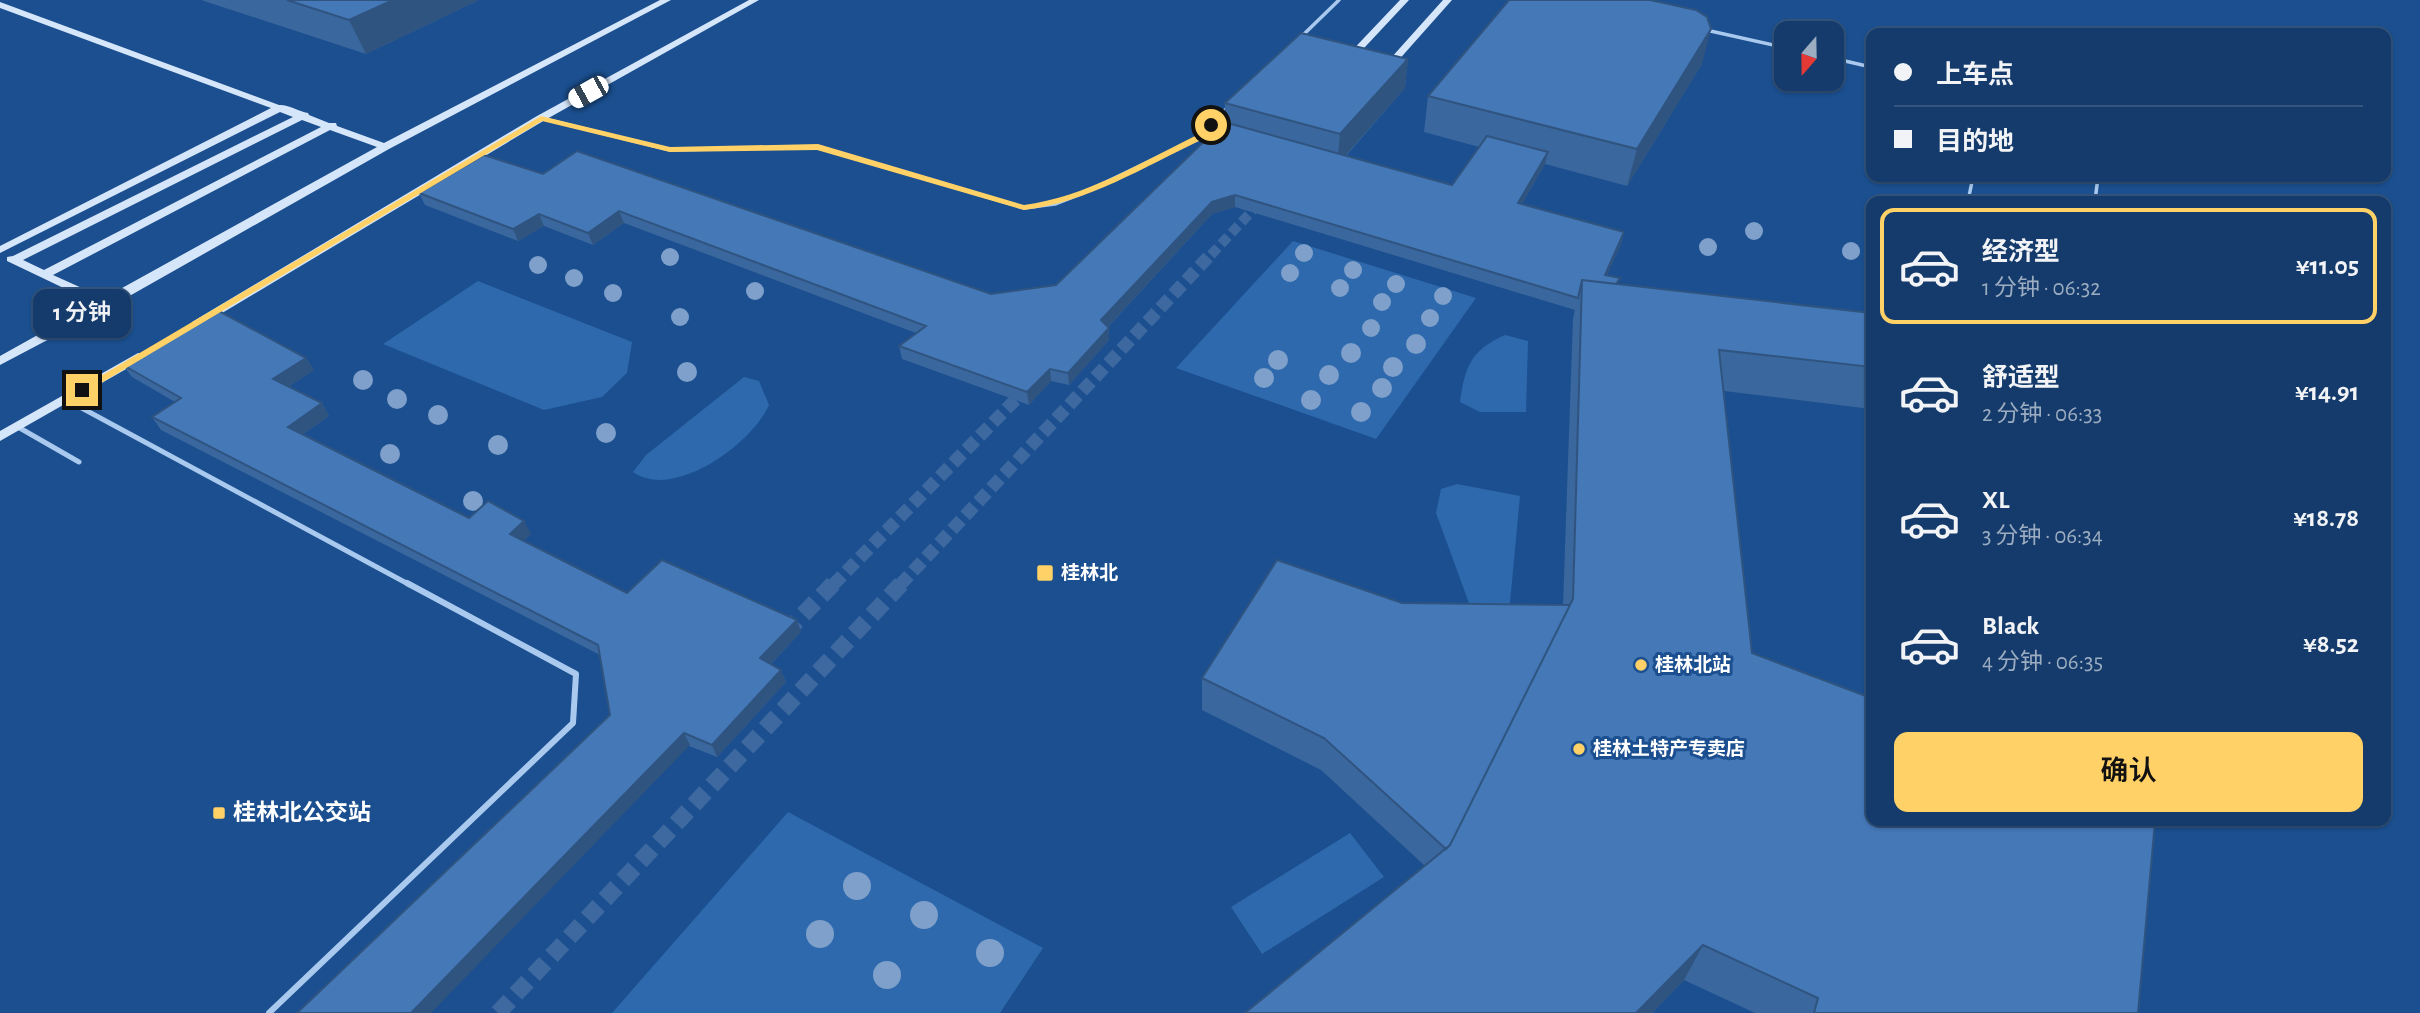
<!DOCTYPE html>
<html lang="zh">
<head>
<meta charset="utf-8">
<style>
  :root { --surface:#143b6b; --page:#214673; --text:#f1f3f6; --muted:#9dadc1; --line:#33557e; --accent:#ffd166 }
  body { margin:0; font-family:"Alegreya Sans","Noto Sans SC",sans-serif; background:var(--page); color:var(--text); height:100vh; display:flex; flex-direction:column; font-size:26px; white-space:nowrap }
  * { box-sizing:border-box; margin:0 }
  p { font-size:23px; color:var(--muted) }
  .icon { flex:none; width:38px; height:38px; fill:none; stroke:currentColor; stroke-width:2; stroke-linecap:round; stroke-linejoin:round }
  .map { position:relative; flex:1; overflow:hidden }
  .panel { position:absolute; left:1866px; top:196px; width:525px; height:630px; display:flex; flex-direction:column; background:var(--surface); border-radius:14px; box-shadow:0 2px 5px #0004,0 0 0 2px var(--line) }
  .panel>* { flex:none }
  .hud { position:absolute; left:1866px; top:28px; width:525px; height:154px; border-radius:14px; box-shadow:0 2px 5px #0004,0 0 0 2px var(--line); display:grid; align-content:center; height:154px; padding:0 28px; background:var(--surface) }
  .needle { width:46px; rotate:200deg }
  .tools { position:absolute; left:1774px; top:21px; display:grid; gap:14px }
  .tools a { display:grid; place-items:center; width:70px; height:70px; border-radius:14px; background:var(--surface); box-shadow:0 2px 5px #0004,0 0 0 2px var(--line); font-size:35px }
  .end { position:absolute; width:32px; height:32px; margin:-16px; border:9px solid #ffd166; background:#111; box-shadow:0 0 0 4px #111 }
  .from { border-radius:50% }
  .bubble { position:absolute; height:49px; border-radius:14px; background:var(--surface); box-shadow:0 2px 5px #0004,0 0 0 2px var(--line); font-size:23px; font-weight:600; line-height:49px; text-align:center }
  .car { position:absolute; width:21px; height:42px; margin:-21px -10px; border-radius:9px; box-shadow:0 0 5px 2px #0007; background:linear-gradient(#fff 24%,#345 0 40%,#fff 0 76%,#345 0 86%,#fff 0) }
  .hud b { display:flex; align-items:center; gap:24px; height:66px; font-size:26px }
  .hud b+b { border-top:2px solid var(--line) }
  .hud i { width:18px; height:18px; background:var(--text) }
  ul { padding:12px 0 0; list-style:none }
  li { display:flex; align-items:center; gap:21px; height:116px; margin:0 14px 10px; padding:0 14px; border:4px solid transparent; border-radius:14px }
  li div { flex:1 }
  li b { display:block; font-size:26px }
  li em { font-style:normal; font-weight:600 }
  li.on { border-color:var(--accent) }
  li>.icon { width:63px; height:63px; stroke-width:1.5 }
  .primary-button { display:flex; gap:14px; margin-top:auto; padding:14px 28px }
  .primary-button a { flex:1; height:80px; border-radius:14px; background:var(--accent); color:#111; font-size:28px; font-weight:600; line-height:80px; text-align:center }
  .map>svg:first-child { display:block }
</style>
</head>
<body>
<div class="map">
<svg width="2420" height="1013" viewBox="0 0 2420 1013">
  <rect width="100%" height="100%" fill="#1b4f8f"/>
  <!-- green -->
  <path fill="#2e69ad" d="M1293 241 1476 298 1376 439 1176 368Z
    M478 281 632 342 627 373 602 397 544 410 383 344Z
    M1505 335 1528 341 1526 412H1480L1460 402C1465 366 1471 350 1505 335Z
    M744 377 759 381 769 405C752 444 674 501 633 472L646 455Z
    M1457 484 1520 496 1508 624 1477 625 1436 513 1441 489Z
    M788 812 1043 948 1000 1013H612Z
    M1350 833 1384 877 1262 954 1231 907Z"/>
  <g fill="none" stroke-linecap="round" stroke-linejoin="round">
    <!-- secondary-tunnel-far2 -->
    <path stroke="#3d69a0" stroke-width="10" stroke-dasharray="10 5" stroke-linecap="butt" d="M1211 255 1264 198"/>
    <!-- secondary-tunnel-far1 -->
    <path stroke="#3d69a0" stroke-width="13" stroke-dasharray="13 6" stroke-linecap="butt" d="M833 585 1027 388
      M900 585 1212 253"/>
    <!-- secondary-tunnel -->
    <path stroke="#3d69a0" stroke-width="17" stroke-dasharray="17 9" stroke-linecap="butt" d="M785 633 834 583
      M498 1013 902 583"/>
    <!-- lane-far2 -->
    <path stroke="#a9c9ee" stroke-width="3.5" d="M1706 30 1787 48
      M1301 37 1339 0
      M1832 58 1871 67
      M541 118 670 150 818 147 1024 208 1055 204 1083 193 1198 138 1228 107
      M1968 201 1973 177
      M2095 201 2098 177"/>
    <!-- lane-far1 -->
    <path stroke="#a9c9ee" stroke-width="5" d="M65 399 410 585
      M18 427 79 462"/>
    <!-- lane -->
    <path stroke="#a9c9ee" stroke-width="6" d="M269 1013 573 723 576 674 407 583"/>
    <!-- secondary -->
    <path fill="#d6e6fa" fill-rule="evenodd" d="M660 0H671L389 149 110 307 0 365V356L95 303 7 261V257L13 256 293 117 280 112 0 253V246L271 108 0 8V2L279 105C287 104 298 111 308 113L309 115 329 123H336L337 126 384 143ZM302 120 321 127 44 270 23 260ZM330 130 377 147 104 298 53 275Z
      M749 0H759L545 120 202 325H194L192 322 537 116Z
      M1400 0H1409L1351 62H1345V58Z
      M1443 0H1452L1388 72H1382V68Z
      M138 353 142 354 144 357 142 360 0 441V431Z"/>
  </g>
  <!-- trees -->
  <g fill="#7ea0ca">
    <circle cx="1754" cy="231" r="9"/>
    <circle cx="1708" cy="247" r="9"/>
    <circle cx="1851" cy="251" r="9"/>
    <circle cx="1304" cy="253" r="9"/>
    <circle cx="670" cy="257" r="9"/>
    <circle cx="538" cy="265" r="9"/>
    <circle cx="1353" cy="270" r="9"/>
    <circle cx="1290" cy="273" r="9"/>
    <circle cx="574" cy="278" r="9"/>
    <circle cx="1396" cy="284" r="9"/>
    <circle cx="1340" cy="288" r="9"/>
    <circle cx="755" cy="291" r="9"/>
    <circle cx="613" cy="293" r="9"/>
    <circle cx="1443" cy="296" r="9"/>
    <circle cx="1382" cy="302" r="9"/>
    <circle cx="680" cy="317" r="9"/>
    <circle cx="1430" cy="318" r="9"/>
    <circle cx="1371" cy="328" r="9"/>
    <circle cx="1416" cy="344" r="10"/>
    <circle cx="1351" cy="353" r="10"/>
    <circle cx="1278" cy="360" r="10"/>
    <circle cx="1393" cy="367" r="10"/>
    <circle cx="687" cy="372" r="10"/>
    <circle cx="1329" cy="375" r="10"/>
    <circle cx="1264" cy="378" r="10"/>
    <circle cx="363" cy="380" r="10"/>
    <circle cx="1382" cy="388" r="10"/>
    <circle cx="397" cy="399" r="10"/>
    <circle cx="1311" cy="400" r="10"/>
    <circle cx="1361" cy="412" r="10"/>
    <circle cx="438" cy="415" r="10"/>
    <circle cx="606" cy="433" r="10"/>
    <circle cx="498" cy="445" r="10"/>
    <circle cx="390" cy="454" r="10"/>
    <circle cx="473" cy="501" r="10"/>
    <circle cx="857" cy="886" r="14"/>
    <circle cx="924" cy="915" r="14"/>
    <circle cx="820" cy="934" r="14"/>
    <circle cx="990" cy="953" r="14"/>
    <circle cx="887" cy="975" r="14"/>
  </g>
  <!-- wall -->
  <path fill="#3a679d" d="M201 0H479L366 54Z
    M1408 59 1405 88 1346 156 1452 185 1479 147 1424 132 1428 96 1702 64 1627 186 1545 164 1522 204 1624 232 1621 244 1607 275 1618 284 1871 313V409L1724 391 1752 653 2138 1013H1755L1684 980 1652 1013H1245L1425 866 1321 770 1202 710V678L1402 603 1563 605 1573 318 1575 310 1235 207 1212 214 1108 327 1109 340 1069 385 1051 381 1029 405 902 359 899 346 916 333 624 223 593 245 544 226 518 241 425 205 419 193 543 174 991 294 1056 285 1224 122 1225 103Z
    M306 358 314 370 288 387 322 403 329 416 303 434 469 518 531 534 523 541 627 593 801 632 771 664 781 670 786 682 717 757 610 715 600 655 161 430 152 417 175 402 132 377 123 365Z"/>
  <!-- shaded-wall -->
  <path fill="#305480" d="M393 0H479L366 54 349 20Z
    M1711 29 1702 64 1627 186 1637 149Z
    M1408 59 1405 88 1337 165 1340 134Z
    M1548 152 1545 164 1516 214 1518 203Z
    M1235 195V207L1212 214 1102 333 1101 320 1212 202Z
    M619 211 624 223 593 245 588 233Z
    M539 214 544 226 518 241 513 229Z
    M1624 232 1621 244 1602 287 1605 275Z
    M1109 328V340L1069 385 1068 373Z
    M306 358 314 370 281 392 273 379Z
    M1050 369 1051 381 1029 405 1027 392Z
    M322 403 329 416 296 439 288 427Z
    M524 521 531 534 516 547 510 534Z
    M797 620 801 632 764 671 760 658Z
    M781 670 786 682 717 757 712 745Z
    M684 733 690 745 431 1013H411Z
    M1703 945 1684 980 1652 1013H1636Z"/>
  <!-- building -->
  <path fill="#4478b7" stroke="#305480" stroke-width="2" d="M287 0H393L349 20Z
    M1509 0H1650L1696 10 1707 17 1711 29 1637 149 1428 96Z
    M1301 33 1408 59 1340 134 1225 103Z
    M1224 122 1452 185 1487 136 1548 152 1518 203 1624 232 1605 275 1620 278 1616 284 1582 280 1578 298 1235 195 1212 202 1101 320 1109 328 1068 373 1050 369 1027 392 899 346 926 326 619 211 588 233 539 214 513 229 419 193 484 155 543 174 577 151 991 294 1056 285Z
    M1582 280 1871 313V367L1719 350 1752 653 1871 698V821H2155L2138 1013H1814L1818 998 1703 945 1636 1013H1245L1450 845 1573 599Z
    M217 310 306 358 273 379 322 403 288 427 469 518 488 501 524 521 510 534 627 593 662 560 797 620 760 658 781 670 712 745 684 733 411 1013H297L610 715 598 645 152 417 181 398 123 365Z
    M1277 560 1402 603 1570 605 1450 845 1446 849 1324 738 1202 678Z"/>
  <!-- route -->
  <path fill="#ffd166" d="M541 116 670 147 818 144 1024 205C1085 197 1140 163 1195 136L1208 123 1215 125 1201 140C1144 167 1088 202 1024 210L817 150 670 152 542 121 86 392 77 390Z"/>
  <!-- markers -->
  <g fill="#ffd166" stroke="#1b4f8f" stroke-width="2.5">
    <rect x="1036" y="564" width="18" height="18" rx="3.5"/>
    <circle cx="1641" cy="665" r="7"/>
    <circle cx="1579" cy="749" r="7"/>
    <rect x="212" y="806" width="14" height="14" rx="3.5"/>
  </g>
  <g text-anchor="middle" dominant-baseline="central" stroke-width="6" stroke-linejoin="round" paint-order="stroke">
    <!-- poi labels -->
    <g font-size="19" font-weight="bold" fill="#fff" stroke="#1b4f8f" text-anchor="start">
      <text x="1061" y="573">桂林北</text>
      <text x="1655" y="665">桂林北站</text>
      <text x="1593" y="749">桂林土特产专卖店</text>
    </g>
    <!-- near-poi labels -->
    <g font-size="23" font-weight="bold" fill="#fff" stroke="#1b4f8f" text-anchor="start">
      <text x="233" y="813">桂林北公交站</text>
    </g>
  </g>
</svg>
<div class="tools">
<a><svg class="needle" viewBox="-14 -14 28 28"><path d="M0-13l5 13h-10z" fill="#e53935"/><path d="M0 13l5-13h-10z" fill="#9dadc1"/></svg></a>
</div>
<i class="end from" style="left:1211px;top:125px"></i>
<i class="end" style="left:82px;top:390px"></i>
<div class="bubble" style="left:33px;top:289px;width:98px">1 分钟</div>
<i class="car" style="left:588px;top:92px;rotate:241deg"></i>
<div class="hud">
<b><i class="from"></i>上车点</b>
<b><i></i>目的地</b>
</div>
<section class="panel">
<ul>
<li class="on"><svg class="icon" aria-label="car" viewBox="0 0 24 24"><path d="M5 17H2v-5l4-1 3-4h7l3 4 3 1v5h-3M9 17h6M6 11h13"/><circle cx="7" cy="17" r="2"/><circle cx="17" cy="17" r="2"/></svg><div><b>经济型</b><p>1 分钟 · 06:32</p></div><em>¥11.05</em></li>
<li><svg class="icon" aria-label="car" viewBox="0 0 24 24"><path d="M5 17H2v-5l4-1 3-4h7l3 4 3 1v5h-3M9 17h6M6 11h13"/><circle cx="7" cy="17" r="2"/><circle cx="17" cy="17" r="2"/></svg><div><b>舒适型</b><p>2 分钟 · 06:33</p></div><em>¥14.91</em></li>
<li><svg class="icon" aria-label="car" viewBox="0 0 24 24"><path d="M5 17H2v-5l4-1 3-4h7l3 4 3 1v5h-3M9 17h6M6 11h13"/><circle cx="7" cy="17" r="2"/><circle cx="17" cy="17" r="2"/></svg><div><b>XL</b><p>3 分钟 · 06:34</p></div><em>¥18.78</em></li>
<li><svg class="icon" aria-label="car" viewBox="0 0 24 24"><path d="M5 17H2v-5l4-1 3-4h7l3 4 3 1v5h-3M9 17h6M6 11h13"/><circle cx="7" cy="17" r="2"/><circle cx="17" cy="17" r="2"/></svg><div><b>Black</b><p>4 分钟 · 06:35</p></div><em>¥8.52</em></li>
</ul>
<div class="primary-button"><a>确认</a></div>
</section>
</div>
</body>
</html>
